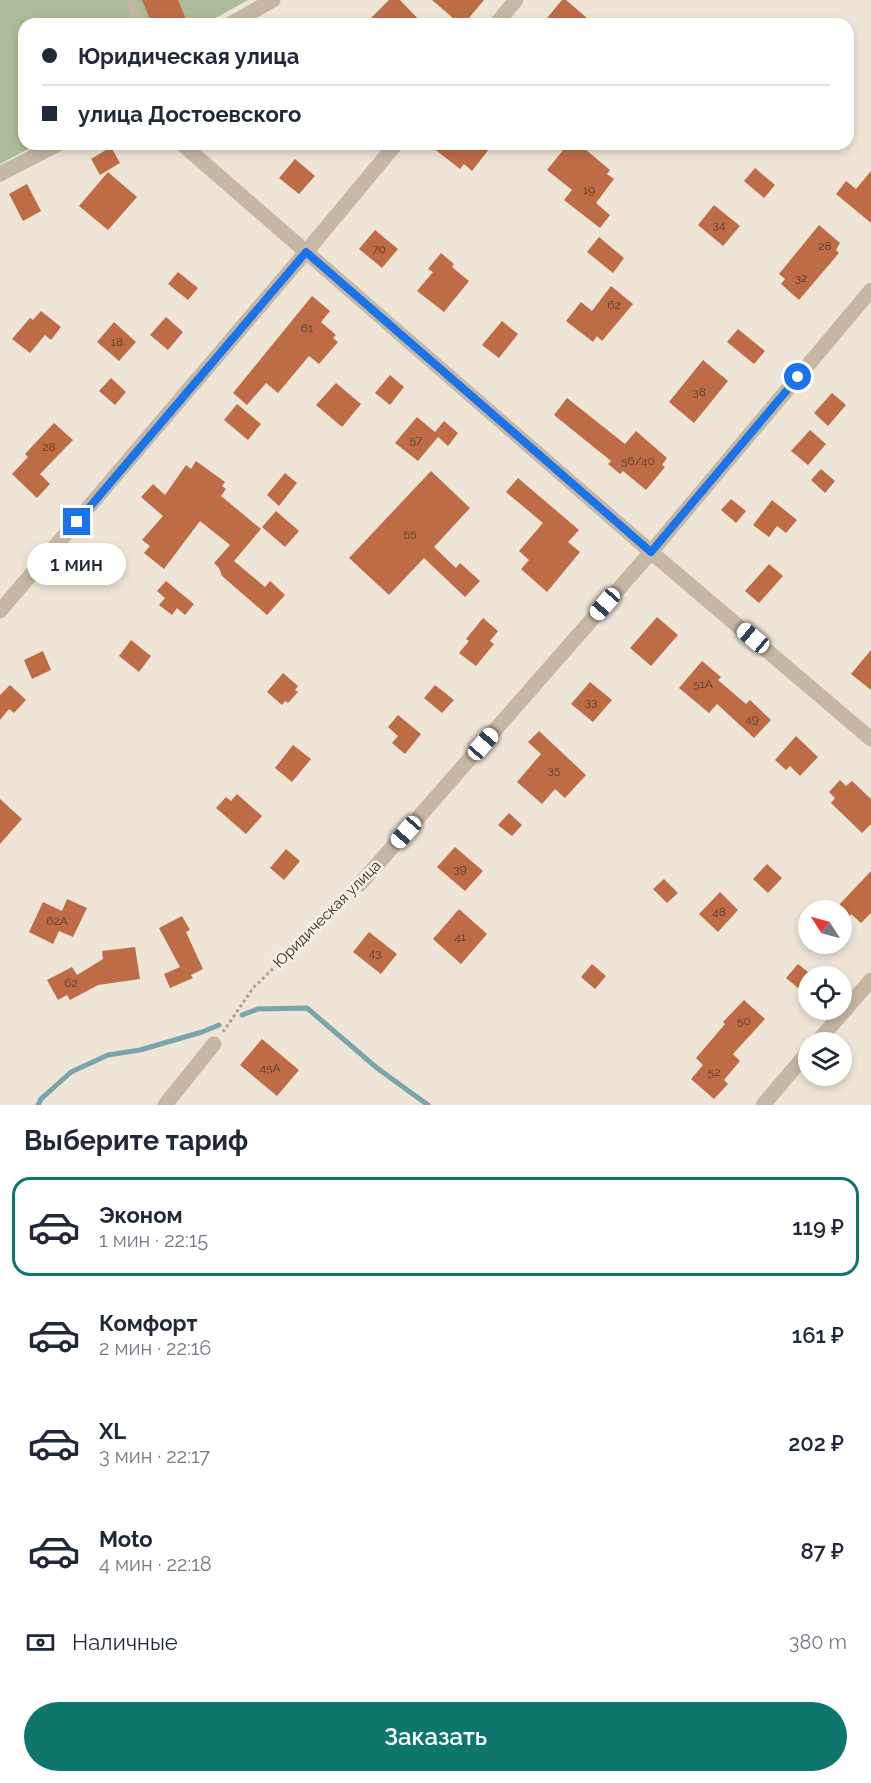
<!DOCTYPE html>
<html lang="ru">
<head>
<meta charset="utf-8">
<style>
  :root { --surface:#fff; --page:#f2f2f3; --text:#1f2937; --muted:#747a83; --line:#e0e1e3; --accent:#0f766e }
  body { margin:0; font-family:Raleway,sans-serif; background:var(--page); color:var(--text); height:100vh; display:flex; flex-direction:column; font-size:22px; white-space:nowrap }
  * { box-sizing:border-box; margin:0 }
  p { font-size:20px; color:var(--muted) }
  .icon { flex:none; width:33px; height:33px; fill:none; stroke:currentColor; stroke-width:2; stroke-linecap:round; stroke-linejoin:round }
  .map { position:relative; height:1105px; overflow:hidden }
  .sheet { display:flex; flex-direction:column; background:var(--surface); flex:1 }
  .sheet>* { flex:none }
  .guide { position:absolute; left:18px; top:18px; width:836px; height:132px; border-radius:18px; box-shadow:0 3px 9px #0003; display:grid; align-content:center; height:132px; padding:0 24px; background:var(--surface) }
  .needle { width:39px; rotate:306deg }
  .buttons { position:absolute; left:798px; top:900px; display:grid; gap:12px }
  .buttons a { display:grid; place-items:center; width:54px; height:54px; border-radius:50%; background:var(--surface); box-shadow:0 3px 9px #0003; font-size:30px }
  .end { position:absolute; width:27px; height:27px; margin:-14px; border:8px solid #1a73e8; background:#fff; box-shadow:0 0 0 3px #fff }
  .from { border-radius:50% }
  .bubble { position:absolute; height:42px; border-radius:21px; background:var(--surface); box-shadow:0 3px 9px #0003; font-size:20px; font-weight:600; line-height:42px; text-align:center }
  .car { position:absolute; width:18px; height:36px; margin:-18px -9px; border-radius:8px; box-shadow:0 0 4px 2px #0007; background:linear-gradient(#fff 24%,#345 0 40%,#fff 0 76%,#345 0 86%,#fff 0) }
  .guide b { display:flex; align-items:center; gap:21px; height:57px; font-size:22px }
  .guide b+b { border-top:2px solid var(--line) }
  .guide i { width:15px; height:15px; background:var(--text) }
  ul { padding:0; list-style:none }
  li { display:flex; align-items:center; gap:18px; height:99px; margin:0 12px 9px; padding:0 12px; border:3px solid transparent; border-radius:18px }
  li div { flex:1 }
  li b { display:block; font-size:22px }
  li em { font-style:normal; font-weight:600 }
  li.selected { border-color:var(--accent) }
  li>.icon { width:54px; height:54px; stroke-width:1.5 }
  h2 { padding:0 24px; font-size:27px; line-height:72px }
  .pay { display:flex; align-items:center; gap:15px; height:66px; padding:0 24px; font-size:22px }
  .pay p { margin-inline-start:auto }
  .cta { display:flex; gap:12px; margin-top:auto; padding:12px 24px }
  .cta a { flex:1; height:69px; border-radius:36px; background:var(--accent); color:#fff; font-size:24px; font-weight:600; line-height:69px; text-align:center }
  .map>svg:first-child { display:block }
</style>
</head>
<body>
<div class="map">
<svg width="871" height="1105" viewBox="0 0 871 1105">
  <rect width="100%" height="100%" fill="#efe5d7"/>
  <!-- green -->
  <path fill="#adbc98" d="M0 0H248L205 24H24V144H38L0 164Z"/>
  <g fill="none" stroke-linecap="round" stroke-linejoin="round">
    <!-- stream -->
    <path stroke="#78a4aa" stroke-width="5" d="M242 1015 258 1009 307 1008 377 1068 428 1105
      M38 1105 41 1099 71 1072 108 1055 140 1050 202 1032 219 1025"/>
  </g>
  <!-- building -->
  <path fill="#be6c46" d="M142 0H178L188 24H152Z
    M389 0H400L423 24H365Z
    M432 0H484L464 24H460Z
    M562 0H566L594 24H542Z
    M428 144H493L472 171 464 164 460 169Z
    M568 144H579L610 170 607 174 614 179 596 203 610 215 600 228 564 200 572 190 547 170Z
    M111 147 120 163 100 175 91 159Z
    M295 159 315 176 299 194 279 178Z
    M755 168 775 185 764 198 744 181Z
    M871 171V223L836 194 846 181 856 189Z
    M108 172 137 197 108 230 79 206Z
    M27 184 41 211 23 221 9 194Z
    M714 205 740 226 723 246 698 225Z
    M819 225 840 243 836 250 839 253 799 300 781 284 785 279 779 274Z
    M375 230 398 249 382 268 359 249Z
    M599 237 624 258 613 273 587 252Z
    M441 253 454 264 452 267 469 281 444 312 417 291 433 272 428 269Z
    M178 272 198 288 188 300 168 284Z
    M611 286 633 304 602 341 597 336 593 342 566 321 581 302 592 311Z
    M312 296 330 311 321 322 336 335 333 338 338 342 319 364 309 356 278 393 266 383 247 405 233 393Z
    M41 311 61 327 51 340 45 335 30 353 12 339 30 318 33 320Z
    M166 317 183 332 168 350 150 335Z
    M502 321 518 334 499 358 482 345Z
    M114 322 136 342 119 361 97 342Z
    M738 329 765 351 754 364 727 342Z
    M703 360 728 381 694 423 669 402Z
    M390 375 404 387 390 405 375 393Z
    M111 378 126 392 115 405 99 391Z
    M336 383 361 404 342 427 316 405Z
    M832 393 846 405 828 426 814 413Z
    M567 398 625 444 636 431 667 458 662 465 665 467 646 490 623 471 620 474 608 464 611 461 554 415Z
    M237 404 261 424 248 440 224 420Z
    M417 417 435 432 444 421 458 433 448 446 438 437 418 461 395 443Z
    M54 423 73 440 40 474 50 484 37 498 12 474 28 457 25 454Z
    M810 430 826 444 808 465 791 451Z
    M196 461 225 482 222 486 226 489 221 496 261 529 234 561 265 587 270 581 285 595 267 615 222 576 219 568 214 563 230 545 200 521 164 569 144 553 150 546 142 540 163 516 141 497 153 484 165 495 186 465 191 469Z
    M821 469 835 481 825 493 811 480Z
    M431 471 470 508 434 547 456 568 460 563 480 581 465 597 424 558 389 595 349 558Z
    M285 473 297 483 279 506 267 495Z
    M518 478 579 530 568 542 580 552 547 592 521 569 529 560 519 551 543 523 506 492Z
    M731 499 746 511 736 523 721 510Z
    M772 500 797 520 786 533 777 526 769 537 753 525Z
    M276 511 299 531 285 547 262 527Z
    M769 564 783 576 759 603 745 591Z
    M166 581 194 604 185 615 177 608 172 615 159 605 165 598 157 591Z
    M657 617 678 635 651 666 630 648Z
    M483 618 498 631 490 641 494 644 476 666 459 653 469 641 466 639Z
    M131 640 151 656 139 672 119 656Z
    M871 650V690L851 674Z
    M43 651 51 670 32 679 24 660Z
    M702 661 721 677 718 680 746 704 750 700 771 720 754 738 717 704 709 713 679 688Z
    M283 673 298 686 295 690 298 692 288 703 285 701 282 705 267 692Z
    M590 682 612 700 593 722 571 704Z
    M10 685 26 700 14 713 9 709 0 720V695Z
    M435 685 454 700 442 713 424 698Z
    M398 715 421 734 405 754 392 743 398 736 388 727Z
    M539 731 586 775 565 798 555 789 542 804 517 782 541 754 528 742Z
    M796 736 818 757 800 776 790 766 786 770 775 760Z
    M293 745 311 759 292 782 275 768Z
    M840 780 846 786 852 781 871 799V824L862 833 831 803 835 798 829 792Z
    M237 794 262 816 246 834 216 808 226 797 231 801Z
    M0 799 22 819 0 844Z
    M509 813 522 825 512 836 498 825Z
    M455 847 483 871 465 891 437 867Z
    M286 849 300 861 284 880 270 868Z
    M767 864 782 878 768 893 753 879Z
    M871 871V913L861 923 851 914 849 917 837 907Z
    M664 879 678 893 667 903 653 889Z
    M720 892 738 910 718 932 699 914Z
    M67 899 87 908 73 937 59 931 53 944 29 932 43 902 62 911Z
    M459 909 487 934 461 964 433 939Z
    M182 916 190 930 186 932 203 969 191 975 193 978 170 988 164 974 180 967 159 928Z
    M369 932 397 954 381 974 353 952Z
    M135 947 140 979 98 985 70 1000 67 995 58 1000 47 980 72 967 77 975 103 959 102 951Z
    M592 964 606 976 595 989 581 977Z
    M798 964 813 976H808V985L803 992 786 978Z
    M744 1000 765 1019 733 1054 740 1061 724 1080 728 1084 714 1099 691 1079 703 1065 696 1058 725 1024 723 1022Z
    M262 1039 299 1070 277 1096 240 1065Z"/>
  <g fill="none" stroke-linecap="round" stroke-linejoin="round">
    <!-- path -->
    <path stroke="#b1a08f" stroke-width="3" stroke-dasharray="3 3" stroke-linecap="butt" d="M223 1032 253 988 348 896"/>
    <!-- lane -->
    <path stroke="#c6b6a4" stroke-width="8" d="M130 0 140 24"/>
    <!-- street -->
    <path stroke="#c6b6a4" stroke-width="15" d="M230 24 273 0
      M496 24 516 0
      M182 144 651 552 871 739
      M0 174 58 144
      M0 611 306 252 396 144
      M360 884 651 552 871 290
      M817 1042 871 980
      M165 1105 214 1044
      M763 1105 808 1052"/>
  </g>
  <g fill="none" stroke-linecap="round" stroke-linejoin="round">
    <!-- route -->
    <path stroke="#1a73e8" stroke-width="8" d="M77 522 306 252 651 552 798 377"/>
  </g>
  <g text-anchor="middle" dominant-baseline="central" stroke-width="5" stroke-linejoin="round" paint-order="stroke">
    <!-- number labels -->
    <g font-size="12" fill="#553a2d">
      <text x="589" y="190">19</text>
      <text x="719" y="225">34</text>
      <text x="825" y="246">28</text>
      <text x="379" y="249">70</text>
      <text x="801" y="278">32</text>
      <text x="614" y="305">62</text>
      <text x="307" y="328">61</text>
      <text x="117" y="342">18</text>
      <text x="699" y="392">38</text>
      <text x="416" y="440">57</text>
      <text x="49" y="447">28</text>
      <text x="638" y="461">56/40</text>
      <text x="410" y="533">55</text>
      <text x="703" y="684">51А</text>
      <text x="591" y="702">33</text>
      <text x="752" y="719">49</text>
      <text x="554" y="770">35</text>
      <text x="460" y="869">39</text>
      <text x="719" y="912">48</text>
      <text x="57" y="921">62А</text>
      <text x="460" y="937">41</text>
      <text x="375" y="953">43</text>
      <text x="71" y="983">62</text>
      <text x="744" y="1021">50</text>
      <text x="270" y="1068">45А</text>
      <text x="714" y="1072">52</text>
    </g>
    <!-- street labels -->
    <g font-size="15" fill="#322a25" stroke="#f7efe3">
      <text transform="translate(327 914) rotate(-45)">Юридическая улица</text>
    </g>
  </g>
</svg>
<div class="buttons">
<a><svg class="needle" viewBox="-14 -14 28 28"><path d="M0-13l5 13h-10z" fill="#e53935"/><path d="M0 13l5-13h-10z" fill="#747a83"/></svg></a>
<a><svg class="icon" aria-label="locate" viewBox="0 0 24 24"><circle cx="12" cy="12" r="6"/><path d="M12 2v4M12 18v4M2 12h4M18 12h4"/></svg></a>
<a><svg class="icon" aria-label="layers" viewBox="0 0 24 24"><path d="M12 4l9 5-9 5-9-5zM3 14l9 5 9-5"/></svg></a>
</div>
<i class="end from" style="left:798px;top:377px"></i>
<i class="end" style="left:77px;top:522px"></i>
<div class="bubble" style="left:27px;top:543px;width:99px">1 мин</div>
<i class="car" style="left:605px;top:604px;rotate:221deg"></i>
<i class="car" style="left:753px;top:638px;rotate:310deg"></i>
<i class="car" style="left:483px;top:744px;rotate:41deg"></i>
<i class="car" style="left:406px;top:832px;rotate:221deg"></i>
<div class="guide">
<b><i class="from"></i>Юридическая улица</b>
<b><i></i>улица Достоевского</b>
</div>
</div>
<section class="sheet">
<h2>Выберите тариф</h2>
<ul>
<li class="selected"><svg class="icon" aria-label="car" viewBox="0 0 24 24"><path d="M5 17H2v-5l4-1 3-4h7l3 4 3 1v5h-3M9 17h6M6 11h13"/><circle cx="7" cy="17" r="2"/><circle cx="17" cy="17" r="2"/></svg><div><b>Эконом</b><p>1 мин · 22:15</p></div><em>119 ₽</em></li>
<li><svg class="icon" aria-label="car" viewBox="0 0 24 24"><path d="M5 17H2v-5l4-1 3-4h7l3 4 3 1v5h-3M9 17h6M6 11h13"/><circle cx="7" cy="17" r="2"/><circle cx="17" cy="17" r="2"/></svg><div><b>Комфорт</b><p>2 мин · 22:16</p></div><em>161 ₽</em></li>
<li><svg class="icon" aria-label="car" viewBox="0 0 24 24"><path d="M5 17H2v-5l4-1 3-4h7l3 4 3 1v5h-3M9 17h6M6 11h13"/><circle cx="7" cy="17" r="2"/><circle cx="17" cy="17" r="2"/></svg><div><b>XL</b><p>3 мин · 22:17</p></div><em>202 ₽</em></li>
<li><svg class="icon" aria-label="car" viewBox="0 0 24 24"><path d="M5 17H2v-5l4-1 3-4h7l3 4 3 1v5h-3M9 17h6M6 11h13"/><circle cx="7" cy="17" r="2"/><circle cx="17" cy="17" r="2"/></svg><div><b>Moto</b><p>4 мин · 22:18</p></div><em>87 ₽</em></li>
</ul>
<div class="pay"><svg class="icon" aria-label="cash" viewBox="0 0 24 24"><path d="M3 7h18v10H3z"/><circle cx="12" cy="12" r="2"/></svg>Наличные<p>380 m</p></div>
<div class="cta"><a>Заказать</a></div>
</section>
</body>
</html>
